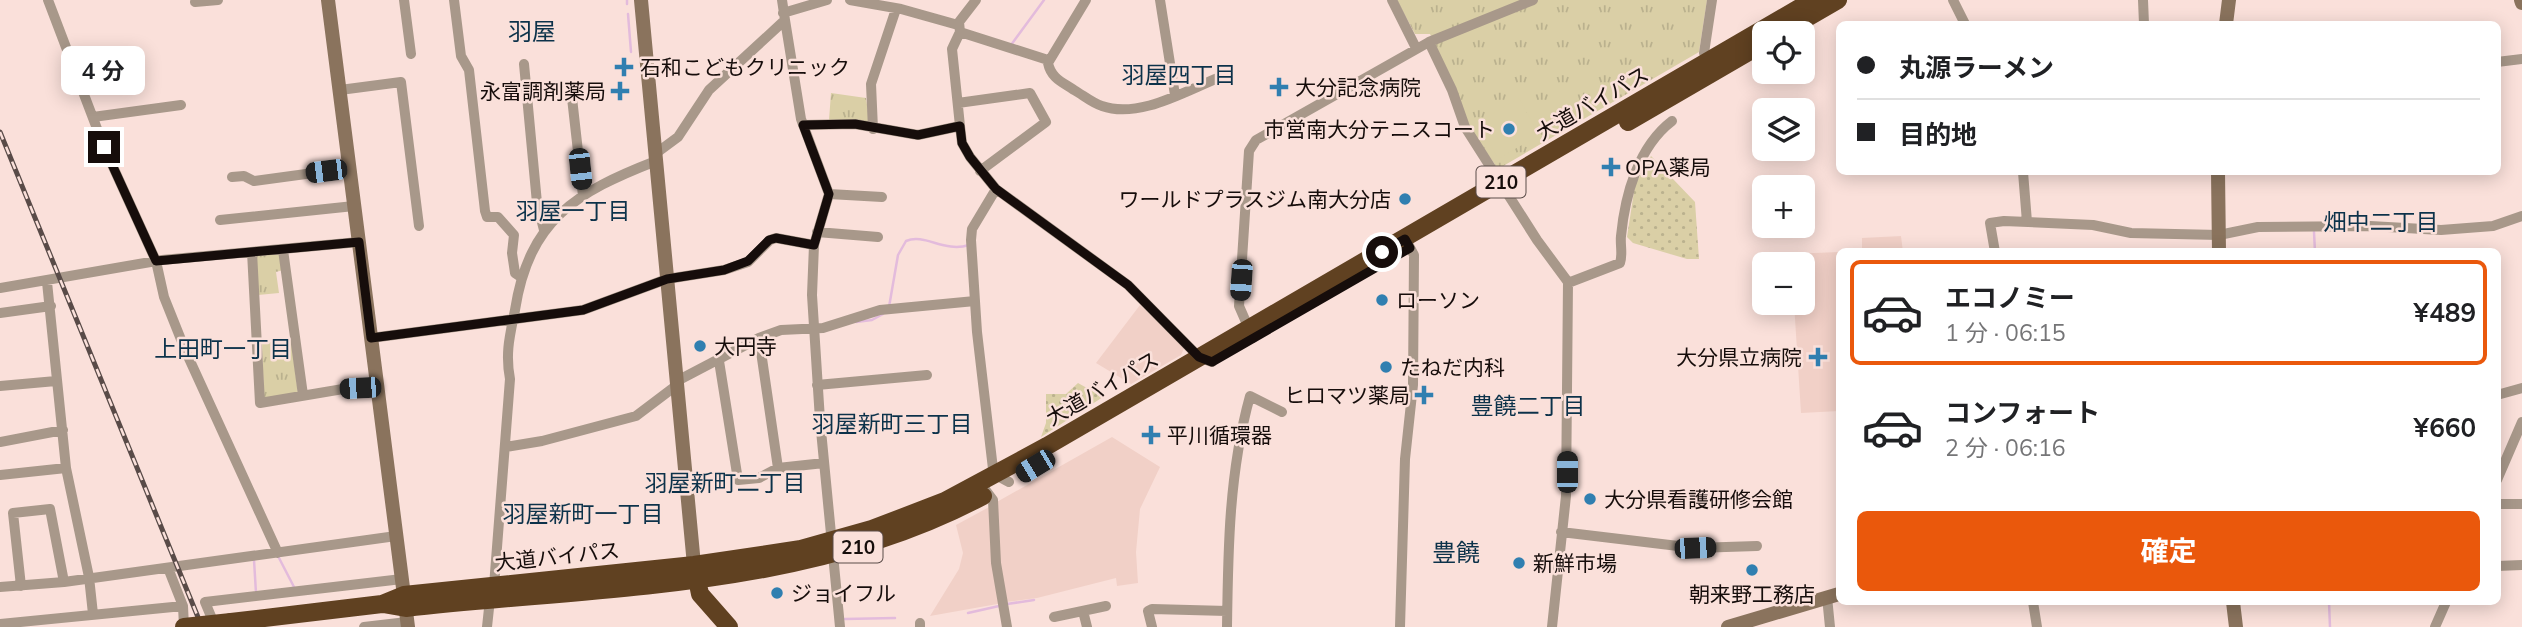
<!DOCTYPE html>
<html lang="ja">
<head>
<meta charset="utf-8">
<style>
  :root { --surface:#fff; --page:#f2f2f2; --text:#202124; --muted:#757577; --line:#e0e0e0; --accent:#ea580c }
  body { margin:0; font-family:Mulish,"Noto Sans JP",sans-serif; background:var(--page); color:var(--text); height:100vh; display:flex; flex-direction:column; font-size:26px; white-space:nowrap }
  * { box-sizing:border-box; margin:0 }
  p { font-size:23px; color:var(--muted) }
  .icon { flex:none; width:38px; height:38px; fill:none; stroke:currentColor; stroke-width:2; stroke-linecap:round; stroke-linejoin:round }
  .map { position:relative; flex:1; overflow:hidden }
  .sheet { position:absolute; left:1836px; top:248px; width:665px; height:357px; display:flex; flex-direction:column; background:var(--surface); border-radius:10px; box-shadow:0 4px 18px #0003 }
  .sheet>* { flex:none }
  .top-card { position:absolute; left:1836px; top:21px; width:665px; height:154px; border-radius:10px; box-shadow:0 4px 18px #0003; display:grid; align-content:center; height:154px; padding:0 21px; background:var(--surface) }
  .fabs { position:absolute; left:1752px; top:21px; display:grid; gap:14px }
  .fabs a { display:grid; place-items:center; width:63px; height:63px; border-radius:10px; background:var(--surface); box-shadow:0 4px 18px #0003; font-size:35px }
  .end { position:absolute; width:32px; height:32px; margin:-16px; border:9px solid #160d0b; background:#fff; box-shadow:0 0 0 4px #fff }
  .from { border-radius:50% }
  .bubble { position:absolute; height:49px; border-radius:10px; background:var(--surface); box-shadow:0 4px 18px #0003; font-size:23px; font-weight:700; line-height:49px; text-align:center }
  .car { position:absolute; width:21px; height:42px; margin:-21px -10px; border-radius:9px; box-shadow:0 0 5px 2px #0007; background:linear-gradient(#222 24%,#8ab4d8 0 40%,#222 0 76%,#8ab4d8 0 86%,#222 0) }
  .top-card b { display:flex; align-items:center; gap:24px; height:66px; font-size:26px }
  .top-card b+b { border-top:2px solid var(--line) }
  .top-card i { width:18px; height:18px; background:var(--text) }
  ul { padding:12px 0 0; list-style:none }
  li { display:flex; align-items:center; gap:21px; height:105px; margin:0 14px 10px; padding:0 7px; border:4px solid transparent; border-radius:10px }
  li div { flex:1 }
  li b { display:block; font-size:26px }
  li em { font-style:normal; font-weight:700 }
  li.current { border-color:var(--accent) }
  li>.icon { width:63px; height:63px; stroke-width:1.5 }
  .primary-button { display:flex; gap:14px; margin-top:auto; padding:14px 21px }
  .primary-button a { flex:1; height:80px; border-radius:10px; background:var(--accent); color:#fff; font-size:28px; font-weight:700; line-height:80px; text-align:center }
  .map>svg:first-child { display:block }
</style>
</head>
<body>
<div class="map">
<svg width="2522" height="627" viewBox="0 0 2522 627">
  <defs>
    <pattern id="grass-dots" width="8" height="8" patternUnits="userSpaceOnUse" patternTransform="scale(1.75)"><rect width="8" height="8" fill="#dacfa6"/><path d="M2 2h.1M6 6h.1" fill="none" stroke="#bab18e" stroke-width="1.8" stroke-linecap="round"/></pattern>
    <pattern id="park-tufts" width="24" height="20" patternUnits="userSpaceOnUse" patternTransform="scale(1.75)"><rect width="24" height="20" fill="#dacfa6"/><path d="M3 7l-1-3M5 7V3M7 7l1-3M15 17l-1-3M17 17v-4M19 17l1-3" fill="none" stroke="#bab18e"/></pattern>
  </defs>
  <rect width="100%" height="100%" fill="#fae0da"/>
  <!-- built -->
  <path fill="#f1d0c7" d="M1901 236 1903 252H1844L1862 251V238Z
    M1839 252V411L1801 413 1794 303H1802V264H1791L1790 254Z
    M1140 305 1185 346 1181 355 1131 384 1096 363Z
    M1112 437 1160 467 1140 509 1136 552 1138 583 1117 586 1116 578 1037 598 1006 602 998 562 995 503Z
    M991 506 1003 603 930 616 959 569 963 553 956 525Z"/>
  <!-- grass -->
  <path fill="url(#grass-dots)" d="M1651 156 1695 202 1699 259H1687L1633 243 1627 237 1635 185Z
    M1078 383 1103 397 1041 437 1046 423V394H1066Z"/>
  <!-- park -->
  <path fill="url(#park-tufts)" d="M1397 0H1707L1699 52 1498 169 1468 125 1456 88 1430 34H1415Z
    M831 93 866 98 870 125 829 120Z
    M281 254 283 270 276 272 279 293 258 295 256 256Z
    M291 340 298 393 264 398 262 343Z"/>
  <!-- pitch -->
  <path fill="#dacfa6" d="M1519 98 1539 135 1498 159 1479 122Z"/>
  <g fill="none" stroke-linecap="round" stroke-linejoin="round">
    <!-- stream -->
    <path stroke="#e3bbdc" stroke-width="2.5" d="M627 0V4
      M628 14 631 52
      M1011 45 1044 0
      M2314 232 2315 252
      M889 307 898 255 906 241C925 233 944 253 969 245
      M856 322 872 320 883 314
      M278 556 294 587
      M254 560 256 593
      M2329 602 2330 627
      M1007 604 1034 600
      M968 613 999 606
      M845 619 895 618"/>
    <!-- street -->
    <path stroke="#a8988a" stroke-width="10" d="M48 0 104 147 156 261 164 297 186 352 278 553
      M404 0 411 54
      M454 0 461 56 469 70 485 211 487 217H498L514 235 512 253 515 273 521 277
      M850 0 901 9 958 25
      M976 0 959 22 960 32 1048 60
      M1086 0 1048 63C1051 78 1062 82 1074 90 1083 95 1092 103 1102 106 1139 119 1185 91 1218 78
      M1160 0 1175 95
      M1392 0 1416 48
      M1953 0 1965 24
      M2143 0 2144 24
      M195 2 218 0
      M783 13 827 0
      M785 20 801 119 829 194 814 245 812 295 820 420 840 627
      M960 32 952 49 960 126
      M1429 42 1533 0
      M1709 61 1704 53 1712 0
      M2497 62 2522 59
      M524 64 537 203 544 230
      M571 89 583 196
      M340 90 401 82 419 226
      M958 103 1030 93 1046 122 980 171
      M93 117 181 105
      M803 125 855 124 918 135 960 126 962 143 970 157 996 189 1128 285 1199 357 1212 362
      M873 129 871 84 896 9
      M655 154 678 137 709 90 785 20 782 0
      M2023 172 2027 222
      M232 177 244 176 254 181 350 168
      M996 189 972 229 971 240 977 332 993 469 996 475 1009 482
      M829 194 882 197
      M220 220 354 206
      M817 232 878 237
      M283 250 303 395
      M252 252 260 403 343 389 377 387
      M1995 252 1990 223 2004 221 2093 225 2131 233 2219 235 2258 227 2370 226 2441 230 2493 226 2522 216
      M47 282 66 468 89 577 93 614
      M1568 283 1620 263C1623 254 1620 245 1621 236 1625 195 1638 147 1672 121
      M0 288 162 260 359 242
      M0 313 51 306
      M371 338 583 310 667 279 724 270 748 262 770 240 776 238 814 245
      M759 338 778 468
      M1253 338 1239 306 1249 151 1256 140 1429 42 1452 90 1465 127 1537 240 1568 282 1566 496 1552 627
      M719 361 738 480 759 478 778 468 824 463
      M677 381 759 338 781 330 823 328 880 310 975 301
      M817 385 927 375
      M0 386 56 381
      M2497 395 2522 388
      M0 442 63 430
      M506 447 542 441 636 416 677 385
      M0 475 66 468
      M2497 480 2522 422
      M984 488 993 500 996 563 1007 627
      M2497 504H2522
      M1561 532 1695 548 1757 546
      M2497 566 2522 565
      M168 568 183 606 184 627
      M21 586 13 513 50 509 64 582
      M494 586 510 379C505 353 510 335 515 310 529 220 576 192 656 161
      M0 587 64 582 396 536
      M1827 597 1830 627
      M2033 602 2037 627
      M1083 611 1087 627
      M1054 617 1106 606
      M920 623V627
      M0 624 183 606
      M215 626 205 602 402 579
      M364 627 407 622
      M487 627 490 599
      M1152 627 1148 611 1152 609 1227 611
      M1227 627C1228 549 1229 472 1250 396L1282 412
      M1400 627 1405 459 1413 385 1414 255 1405 238
      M2435 627 2446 602"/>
    <!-- secondary -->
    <path stroke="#8a735d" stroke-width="14" d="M328 0 408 627
      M641 0 694 565
      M2521 0 2522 3
      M2226 24 2229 0
      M2218 172 2219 252
      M2233 602 2236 627
      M1728 627 1839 594"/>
    <!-- highway -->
    <path stroke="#604121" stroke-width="18" d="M1781 33 1838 0
      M1628 122 1764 43
      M695 569 700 594 729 627
      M383 604 406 608C600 586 807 590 983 496
      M231 622 382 604 404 595 694 565 801 549 872 529 945 501 1047 446 1813 0"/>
    <defs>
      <path id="rail" d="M0 132 202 627"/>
    </defs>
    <!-- rail casing -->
    <use href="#rail" stroke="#594b48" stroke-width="5"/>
    <!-- rail -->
    <use href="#rail" stroke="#fae0da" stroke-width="2.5" stroke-dasharray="8" stroke-linecap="butt"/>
    <!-- highway-bridge -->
    <path stroke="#604121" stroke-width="18" d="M184 627 231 622"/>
  </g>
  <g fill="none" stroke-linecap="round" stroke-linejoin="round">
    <!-- route -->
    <path stroke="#160d0b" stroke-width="9" d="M104 147 156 261 359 242 371 338 583 310 667 279 724 270 748 261 769 240 776 238 814 245 829 194 803 125 855 124 918 135 960 126 962 143 970 157 996 189 1128 285 1199 357 1212 362 1410 248 1405 239 1382 252"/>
  </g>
  <!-- markers -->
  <g fill="#307fb0" stroke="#fae0da" stroke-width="2.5">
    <path d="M620.5 56.5h7v7h7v7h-7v7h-7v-7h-7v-7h7z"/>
    <path d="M1275.5 76.5h7v7h7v7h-7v7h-7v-7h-7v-7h7z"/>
    <path d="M616.5 80.5h7v7h7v7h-7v7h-7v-7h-7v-7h7z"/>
    <circle cx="1509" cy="129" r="7"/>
    <path d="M1607.5 156.5h7v7h7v7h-7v7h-7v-7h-7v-7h7z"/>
    <circle cx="1405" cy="199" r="7"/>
    <circle cx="1382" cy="300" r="7"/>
    <circle cx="700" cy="346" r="7"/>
    <path d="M1814.5 346.5h7v7h7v7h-7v7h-7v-7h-7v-7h7z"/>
    <circle cx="1386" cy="367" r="7"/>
    <path d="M1420.5 384.5h7v7h7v7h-7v7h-7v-7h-7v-7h7z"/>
    <path d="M1147.5 424.5h7v7h7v7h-7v7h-7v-7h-7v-7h7z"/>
    <circle cx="1590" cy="499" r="7"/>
    <circle cx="1519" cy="563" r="7"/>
    <circle cx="1752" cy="570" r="7"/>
    <circle cx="777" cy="593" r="7"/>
  </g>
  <g text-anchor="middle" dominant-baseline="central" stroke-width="5" stroke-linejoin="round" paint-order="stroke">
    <!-- shield labels -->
    <g fill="#fae0da" stroke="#5a4c49" stroke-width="2">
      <rect x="1476.5" y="166.5" width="49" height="31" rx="5"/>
      <rect x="833.5" y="531.5" width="49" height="31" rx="5"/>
    </g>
    <g font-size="19" font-weight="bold" fill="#160d0b">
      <text x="1501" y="182">210</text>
      <text x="858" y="547">210</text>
    </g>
    <!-- poi labels -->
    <g font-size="21" fill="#160d0b" stroke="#fae0da" text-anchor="start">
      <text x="640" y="67">石和こどもクリニック</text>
      <text x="1295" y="87">大分記念病院</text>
      <text x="606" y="91" text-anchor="end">永富調剤薬局</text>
      <text x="1495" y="129" text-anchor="end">市営南大分テニスコート</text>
      <text x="1625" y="167">OPA薬局</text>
      <text x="1391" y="199" text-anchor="end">ワールドプラスジム南大分店</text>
      <text x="1396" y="300">ローソン</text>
      <text x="714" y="346">大円寺</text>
      <text x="1802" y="357" text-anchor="end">大分県立病院</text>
      <text x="1400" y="367">たねだ内科</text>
      <text x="1410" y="395" text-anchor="end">ヒロマツ薬局</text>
      <text x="1167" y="435">平川循環器</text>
      <text x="1604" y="499">大分県看護研修会館</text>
      <text x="1533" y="563">新鮮市場</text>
      <text x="791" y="593">ジョイフル</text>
      <text x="1752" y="594" text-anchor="middle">朝来野工務店</text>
    </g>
    <!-- street labels -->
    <g font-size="21" fill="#160d0b" stroke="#fae0da">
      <text transform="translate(1592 103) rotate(-30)">大道バイパス</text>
      <text transform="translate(1102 388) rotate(-30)">大道バイパス</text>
      <text transform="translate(557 556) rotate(-6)">大道バイパス</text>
    </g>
    <!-- neighbourhood labels -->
    <g font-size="23" fill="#0c324a" stroke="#fae0da">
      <text x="1179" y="74">羽屋四丁目</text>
      <text x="573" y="210">羽屋一丁目</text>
      <text x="2381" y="221">畑中二丁目</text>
      <text x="223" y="348">上田町一丁目</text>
      <text x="1528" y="405">豊饒二丁目</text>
      <text x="892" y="423">羽屋新町三丁目</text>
      <text x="725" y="482">羽屋新町二丁目</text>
      <text x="583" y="513">羽屋新町一丁目</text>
    </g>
    <!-- quarter labels -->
    <g font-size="24" fill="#0c324a" stroke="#fae0da">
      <text x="532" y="31">羽屋</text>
      <text x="1456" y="552">豊饒</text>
    </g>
  </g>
</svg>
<div class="fabs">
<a><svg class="icon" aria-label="locate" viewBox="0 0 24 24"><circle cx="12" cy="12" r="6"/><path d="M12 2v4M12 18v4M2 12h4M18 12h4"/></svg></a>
<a><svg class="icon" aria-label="layers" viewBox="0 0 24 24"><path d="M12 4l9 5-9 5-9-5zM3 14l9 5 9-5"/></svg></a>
<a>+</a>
<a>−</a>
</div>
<i class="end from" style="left:1382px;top:252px"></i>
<i class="end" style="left:104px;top:147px"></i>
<div class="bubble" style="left:61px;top:46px;width:84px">4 分</div>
<i class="car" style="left:580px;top:169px;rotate:174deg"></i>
<i class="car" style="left:326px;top:171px;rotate:263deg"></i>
<i class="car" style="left:1241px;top:280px;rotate:184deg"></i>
<i class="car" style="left:360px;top:388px;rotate:267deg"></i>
<i class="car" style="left:1035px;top:466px;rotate:239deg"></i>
<i class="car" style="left:1567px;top:472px;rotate:0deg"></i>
<i class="car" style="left:1695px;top:548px;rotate:88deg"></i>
<div class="top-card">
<b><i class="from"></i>丸源ラーメン</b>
<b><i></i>目的地</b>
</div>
<section class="sheet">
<ul>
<li class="current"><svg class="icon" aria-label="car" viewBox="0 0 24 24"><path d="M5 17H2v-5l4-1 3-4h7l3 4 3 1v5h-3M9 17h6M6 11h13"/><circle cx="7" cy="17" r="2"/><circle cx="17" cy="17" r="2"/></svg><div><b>エコノミー</b><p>1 分 · 06:15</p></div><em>¥489</em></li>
<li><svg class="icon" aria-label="car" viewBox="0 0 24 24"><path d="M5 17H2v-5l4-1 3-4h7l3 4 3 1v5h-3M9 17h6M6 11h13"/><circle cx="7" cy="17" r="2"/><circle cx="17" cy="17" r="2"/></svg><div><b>コンフォート</b><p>2 分 · 06:16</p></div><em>¥660</em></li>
</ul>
<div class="primary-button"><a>確定</a></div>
</section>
</div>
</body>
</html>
